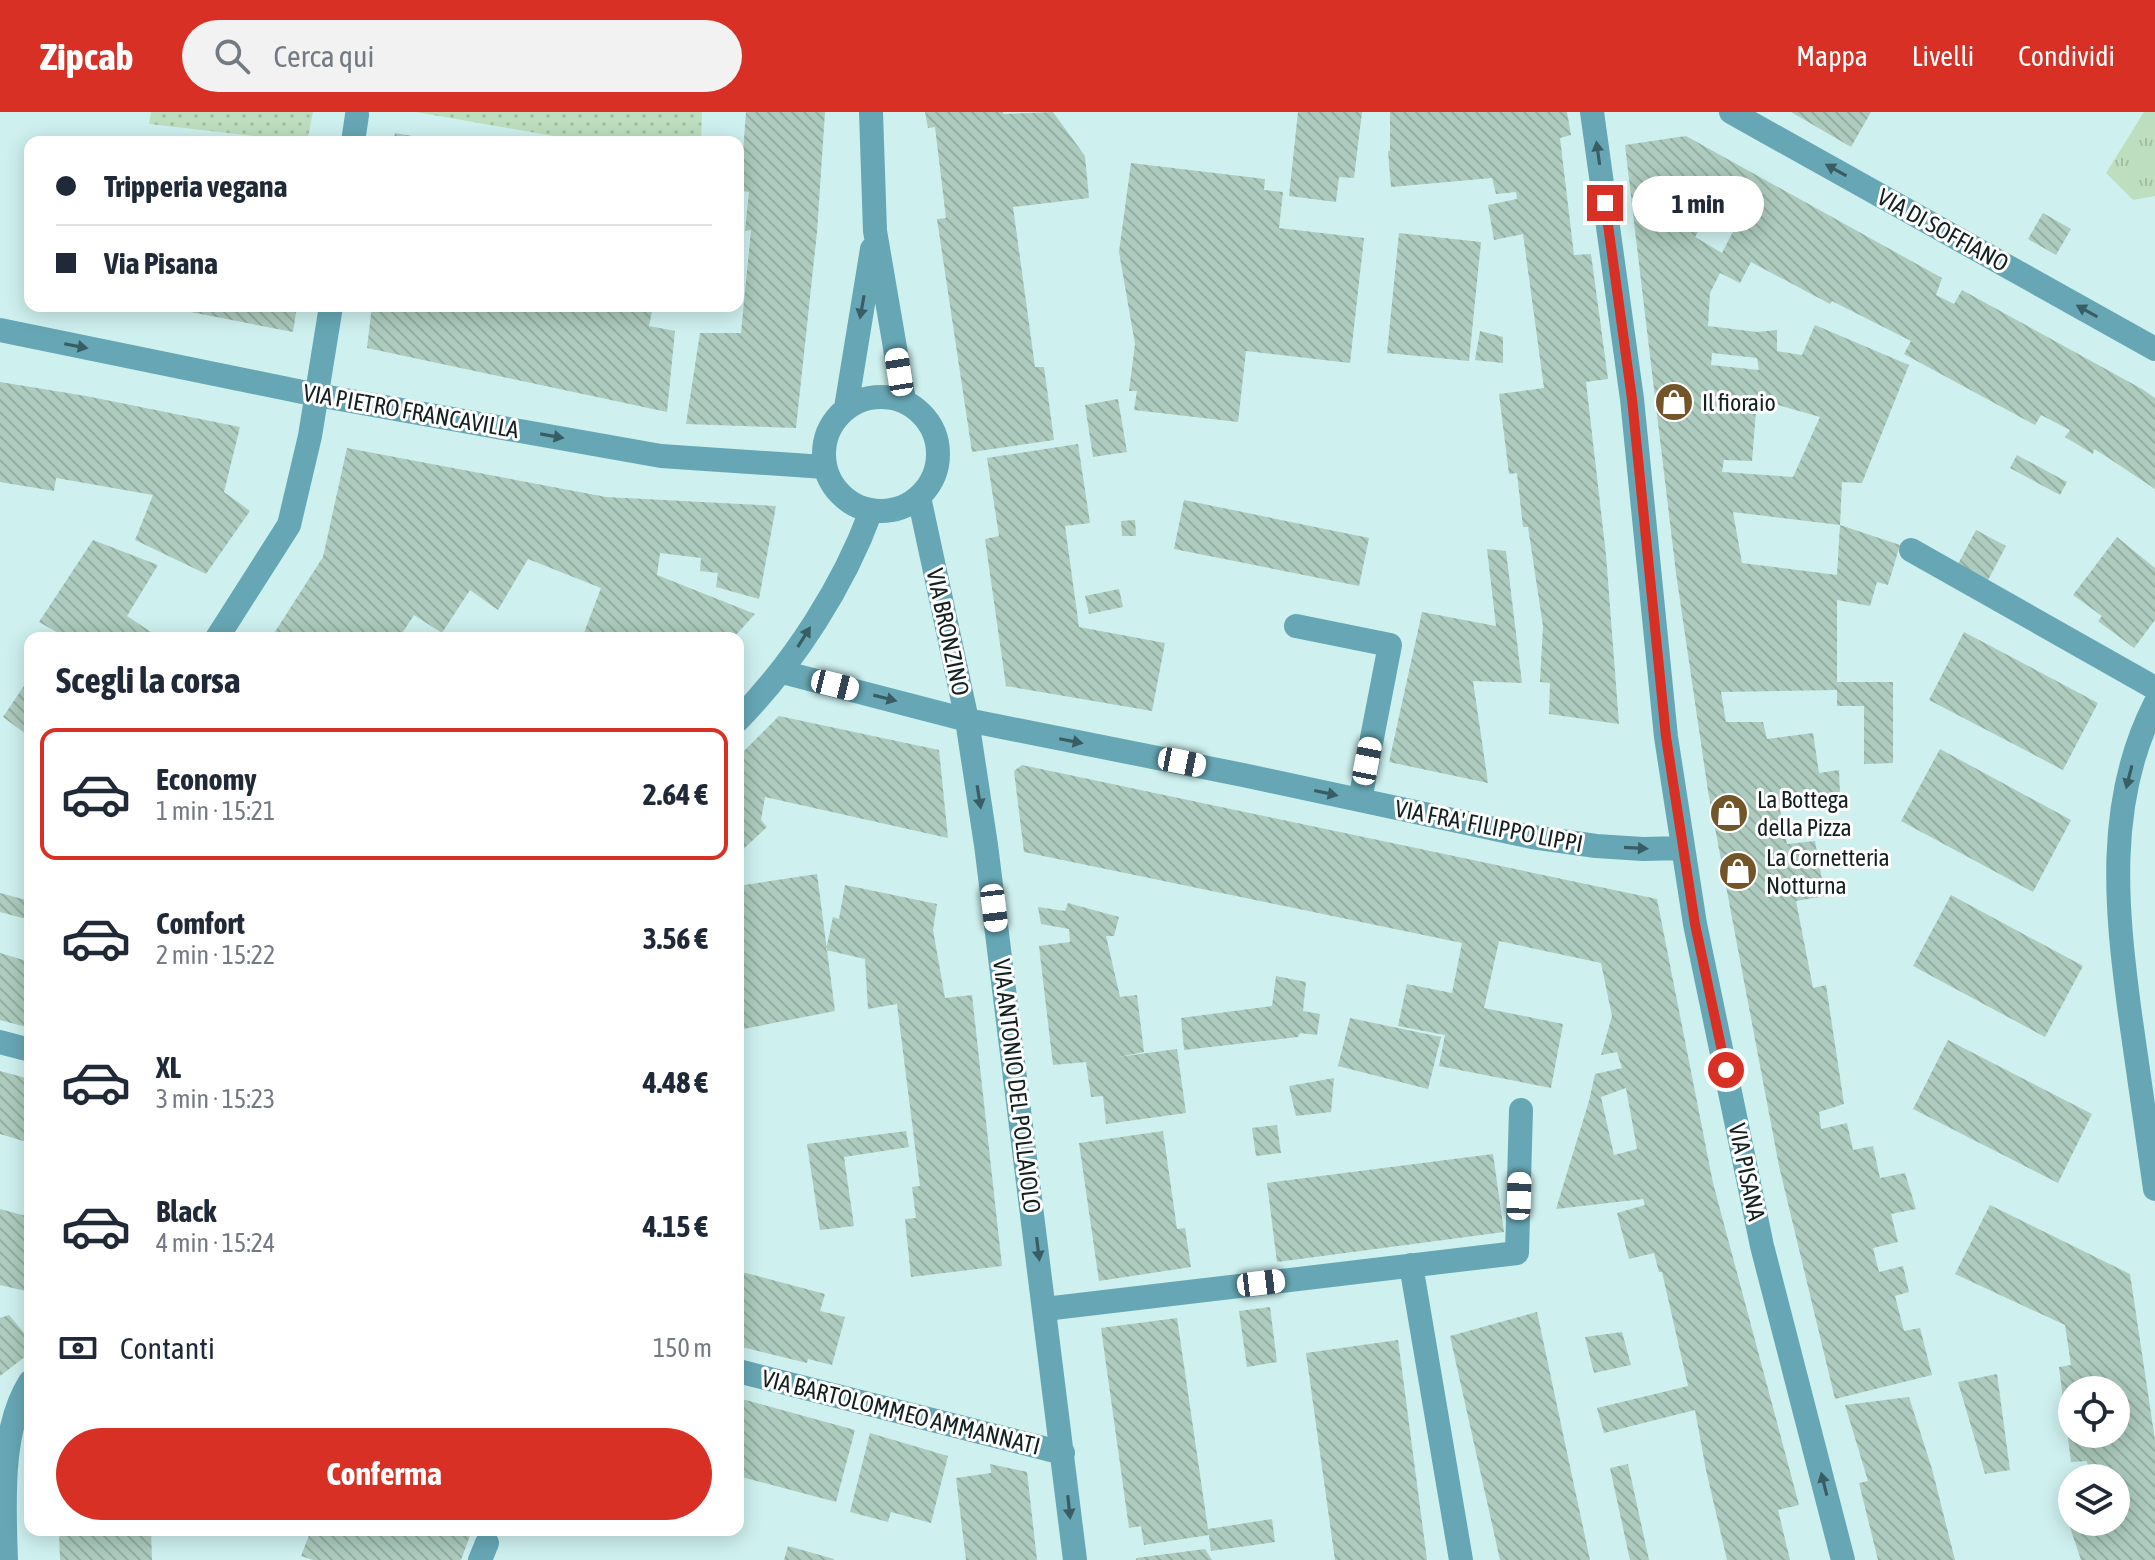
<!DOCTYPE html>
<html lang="it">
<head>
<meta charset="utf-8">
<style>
  :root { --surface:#fff; --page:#f2f2f3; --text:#1f2937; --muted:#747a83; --line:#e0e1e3; --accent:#d93025 }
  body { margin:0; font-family:"Asap Condensed",sans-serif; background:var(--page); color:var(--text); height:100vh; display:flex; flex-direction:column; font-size:30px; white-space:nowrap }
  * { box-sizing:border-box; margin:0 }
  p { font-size:26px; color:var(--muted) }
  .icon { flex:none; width:44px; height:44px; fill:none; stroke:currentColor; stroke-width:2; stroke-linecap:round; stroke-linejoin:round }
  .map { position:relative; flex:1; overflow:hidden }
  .sheet { position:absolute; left:24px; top:520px; width:720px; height:904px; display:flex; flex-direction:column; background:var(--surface); border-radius:16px; box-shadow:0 4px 20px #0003 }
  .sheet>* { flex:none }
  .hud { position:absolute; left:24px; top:24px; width:720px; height:176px; border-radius:16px; box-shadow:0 4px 20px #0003; display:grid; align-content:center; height:176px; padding:0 32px; background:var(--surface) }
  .fabs { position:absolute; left:2058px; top:1264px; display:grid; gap:16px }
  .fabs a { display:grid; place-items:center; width:72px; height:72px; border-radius:50%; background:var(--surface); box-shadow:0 4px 20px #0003; font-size:40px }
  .end { position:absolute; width:36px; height:36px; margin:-18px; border:10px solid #d93025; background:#fff; box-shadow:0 0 0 4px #fff }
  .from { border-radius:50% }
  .bubble { position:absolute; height:56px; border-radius:28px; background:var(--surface); box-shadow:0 4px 20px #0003; font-size:26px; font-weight:700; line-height:56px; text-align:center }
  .car { position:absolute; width:24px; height:48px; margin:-24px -12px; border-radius:10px; box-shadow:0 0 6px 2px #0007; background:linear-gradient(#fff 24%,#345 0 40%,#fff 0 76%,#345 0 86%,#fff 0) }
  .hud b { display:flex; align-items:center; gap:28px; height:76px; font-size:30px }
  .hud b+b { border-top:2px solid var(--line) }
  .hud i { width:20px; height:20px; background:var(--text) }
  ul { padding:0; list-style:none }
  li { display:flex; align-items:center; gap:24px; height:132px; margin:0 16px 12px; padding:0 16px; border:4px solid transparent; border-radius:16px }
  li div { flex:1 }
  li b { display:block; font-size:30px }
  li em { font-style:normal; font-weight:700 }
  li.on { border-color:var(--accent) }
  li>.icon { width:72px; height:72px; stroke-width:1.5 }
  h2 { padding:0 32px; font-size:36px; line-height:96px }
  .pay { display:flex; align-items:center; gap:20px; height:88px; padding:0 32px; font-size:30px }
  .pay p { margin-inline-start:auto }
  .button { display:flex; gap:16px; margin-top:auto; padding:16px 32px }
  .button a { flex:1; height:92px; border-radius:48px; background:var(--accent); color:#fff; font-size:32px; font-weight:700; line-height:92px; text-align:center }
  header { display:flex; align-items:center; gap:48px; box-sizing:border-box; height:112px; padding:0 40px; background:var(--accent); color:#fff }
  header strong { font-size:38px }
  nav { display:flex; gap:44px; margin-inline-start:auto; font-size:28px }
  .search { width:560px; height:72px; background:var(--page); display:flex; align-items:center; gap:20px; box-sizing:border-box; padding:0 28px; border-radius:44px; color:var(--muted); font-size:30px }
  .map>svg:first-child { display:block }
</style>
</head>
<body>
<header>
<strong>Zipcab</strong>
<div class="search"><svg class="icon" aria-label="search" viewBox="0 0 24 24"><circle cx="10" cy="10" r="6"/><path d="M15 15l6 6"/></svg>Cerca qui</div>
<nav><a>Mappa</a><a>Livelli</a><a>Condividi</a></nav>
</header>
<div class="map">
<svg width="2155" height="1448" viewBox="0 0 2155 1448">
  <defs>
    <pattern id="grass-dots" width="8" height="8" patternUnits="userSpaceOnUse" patternTransform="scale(2)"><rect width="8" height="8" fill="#bedfbf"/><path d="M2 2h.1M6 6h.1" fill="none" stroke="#a2bfa4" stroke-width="1.8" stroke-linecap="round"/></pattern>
    <pattern id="park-tufts" width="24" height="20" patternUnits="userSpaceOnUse" patternTransform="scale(2)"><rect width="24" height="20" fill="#bedfbf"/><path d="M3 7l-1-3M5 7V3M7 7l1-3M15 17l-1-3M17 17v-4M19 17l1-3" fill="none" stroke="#a2bfa4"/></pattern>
    <pattern id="building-back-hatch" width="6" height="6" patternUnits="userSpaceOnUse" patternTransform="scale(2)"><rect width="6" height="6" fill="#adcbbe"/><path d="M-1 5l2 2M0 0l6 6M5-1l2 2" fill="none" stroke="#94aea3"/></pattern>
  </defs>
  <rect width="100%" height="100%" fill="#cef1ef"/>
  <!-- grass -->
  <path fill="url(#grass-dots)" d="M151 0H313L307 30 149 12Z
    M416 0H702L701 30H588Z"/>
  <!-- park -->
  <path fill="url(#park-tufts)" d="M2144 0H2155V84L2133 88 2106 61Z"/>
  <!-- building -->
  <path fill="url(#building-back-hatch)" fill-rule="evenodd" d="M746 0H825L817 120 796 316 686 312 700 221H741L751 118 745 119 749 80 740 79Z
    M925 0H1003V2L1053 0 1085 44 1089 86 1013 95 1035 255H1044L1054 328 972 340 937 107 946 106 935 15 928 16Z
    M1298 0H1362L1354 66 1339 65 1336 90 1289 84Z
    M1390 0H1567L1571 23 1560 26 1574 143 1591 142 1608 267 1586 270 1606 443 1619 612 1549 602 1550 571 1540 570 1543 514 1528 415H1523L1517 361 1509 362 1499 282 1544 276 1523 122 1494 128 1488 93 1517 87 1516 80 1496 82 1492 66 1391 75 1388 39H1390Z
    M1791 0H1871L1851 35Z
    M395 21 435 28V30H393Z
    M1686 24 1942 166 1936 183 1954 192 1962 178 2142 277 2155 286V377L2104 343 2094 337 2093 342 2065 325 2070 318 2041 303 2035 313 1904 242 1911 229 1832 189 1830 192 1751 150 1740 171 1720 161 1710 181 1708 214 1757 220 1777 218V239L1802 243 1815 213 1909 253 1862 371 1842 370 1840 413 1900 433 1888 473 1877 470 1870 494 1837 488V570H1893V651L1864 652V594H1837V578L1721 580 1726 610H1763L1767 627 1813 621 1819 661 1839 658 1840 683 1779 693 1787 732 1815 729 1825 784 1796 789 1813 876 1826 873 1844 992 1819 1000 1821 1017 1847 1011 1853 1038 1873 1034 1880 1066 1905 1061 1916 1097 1891 1102 1898 1130 1873 1136 1879 1160 1903 1154 1909 1180 1895 1184 1904 1219 1920 1216 1932 1263 1835 1287 1779 1054 1708 679 1676 461 1634 110 1625 33ZM1711 98 1737 112 1722 141 1695 125ZM1712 241 1757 246 1759 258 1711 253ZM1757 287 1820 305 1793 365 1722 360 1724 348 1752 349ZM1733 400 1840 413 1837 463 1742 451Z
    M1131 51 1265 67 1264 78 1283 80 1279 116 1364 126 1350 251 1246 239 1238 310 1134 298 1137 279H1129L1135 232 1119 140Z
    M2043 101 2071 117 2056 143 2028 127Z
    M1399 121 1481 130 1469 249 1387 241Z
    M160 194H297L293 220Z
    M372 194H653L649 214 675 219 667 300 367 236Z
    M1480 219 1503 225V251L1475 248Z
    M0 270 86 284 240 315 224 380 250 399 206 462 135 428 153 383 56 366 54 379 0 370Z
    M1118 287 1127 340 1093 345 1085 293Z
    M1078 332 1090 411 1065 414 1079 515 1165 531 1152 599 1006 574 985 427 999 424 987 346Z
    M347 336 606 385 776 394 759 487 716 475 718 461 700 459 701 446 660 441 657 463 755 502 733 526H582L601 476 528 447 498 498 470 478 442 521 414 503 399 526H271L323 445Z
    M2017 343 2067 370 2060 383 2010 356Z
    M1184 388 1369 426 1359 474 1174 437Z
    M1135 408 1136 424H1122L1121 409Z
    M1976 418 2006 434 1987 470 1957 454Z
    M2117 425 2155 456V508L2134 536 2098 509 2102 504 2073 483Z
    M93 428 158 453 127 504 160 526H57L60 522 39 510Z
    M1487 437 1506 439 1522 571 1473 569 1488 671 1389 650 1422 500 1496 514Z
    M1119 477 1123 495 1089 502 1085 484Z
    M1964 520 2098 591 2063 658 1929 588Z
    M30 565V625L3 605Z
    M779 604 939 638 948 726 765 685 761 708 767 715 738 742V645Z
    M1940 637 2071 708 2033 780 1901 709Z
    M1022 653 1657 787 1713 1071 1799 1393 1778 1398 1790 1448H1727L1706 1358 1695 1298 1604 1321 1597 1296 1688 1274 1662 1160H1659L1654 1141 1629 1147 1617 1101 1645 1093 1643 1087 1556 1097 1589 989 1595 962 1622 956 1617 940 1601 943 1612 904 1601 851 1499 829 1484 896 1563 912 1551 976 1439 954 1445 923 1398 914 1407 872 1452 881 1462 831 1024 740 1014 659ZM1626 976 1637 1037 1614 1043 1601 985Z
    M817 762 835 899 738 918V774Z
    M845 773 937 792 933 818 945 886 972 883 1002 1154 911 1165 905 1107 916 1106 912 1075 920 1074 897 892 868 897 865 847 826 838 833 805 839 807Z
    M0 781 30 789V808L0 800Z
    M1951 783 2083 854 2045 925 1913 854Z
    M1068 791 1119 805 1114 824H1106L1120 885 1137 883 1144 940 1118 945 1177 937 1186 1001 1106 1012 1103 984 1091 985 1086 950 1053 953 1039 834 1070 830 1069 817 1041 812 1038 795 1065 799Z
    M0 841 30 850V916L0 908Z
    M1276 864 1306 870 1303 899 1320 902 1317 923 1300 921 1298 925 1184 938 1181 906 1272 894Z
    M1350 906 1441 925 1428 977 1338 954Z
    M1948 928 2092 1002 2058 1071 1913 997Z
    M0 959 30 967V1031L0 1022Z
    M1334 966 1331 1000 1296 1004 1289 974Z
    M1277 1013 1281 1041 1256 1044 1252 1016Z
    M906 1019 909 1035 844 1045 854 1114 820 1118 807 1032Z
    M1163 1019 1177 1117 1185 1116 1191 1155 1099 1169 1079 1031Z
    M1493 1042 1504 1120 1277 1150 1267 1071Z
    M1990 1093 2130 1162 2155 1328V1448H2081L2069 1412 2116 1410V1366H2090L2087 1349 2071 1350 2059 1255 2071 1253 2065 1213 1955 1162ZM2072 1278H2116V1322H2072Z
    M0 1097 30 1105V1180L0 1173Z
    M738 1159 825 1182 820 1199 845 1205 832 1253 808 1247 807 1251 738 1234Z
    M1270 1195 1277 1250 1247 1255 1239 1199Z
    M1537 1200 1590 1448H1500L1450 1224Z
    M9 1203 30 1228V1241L0 1264V1206Z
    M1177 1206 1208 1417 1272 1407 1275 1430 1211 1439 1209 1423 1144 1433 1141 1414 1129 1416 1101 1216Z
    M1622 1220 1631 1253 1594 1261 1585 1225Z
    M1398 1228 1427 1448H1335L1306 1241Z
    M1997 1262 2010 1358 1985 1362 1958 1270Z
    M1909 1285 1932 1357 1955 1448H1878L1859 1371 1868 1369 1845 1293Z
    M738 1286 855 1318 836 1390 738 1364Z
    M870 1321 948 1344 931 1411 891 1400 888 1410 850 1400Z
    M990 1352 1027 1360 1037 1448H966L956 1366 991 1361Z
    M1628 1352 1649 1448H1630L1610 1356Z
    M59 1418H151L152 1448H60Z
    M311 1418H472L461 1448H313L301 1444Z
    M788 1434 834 1447V1448H784Z
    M1205 1437 1212 1448H1136V1446Z"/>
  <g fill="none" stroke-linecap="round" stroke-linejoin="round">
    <!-- minor -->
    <path stroke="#67a7b5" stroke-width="24" d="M871 0 875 119 904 288
      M1592 0 1632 287 1666 625 1695 812 1762 1134 1843 1448
      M1731 0 2155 237
      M353 30 357 3
      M0 218 317 283 661 344 825 355
      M824 342a57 57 0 1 1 114 0a57 57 0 1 1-114 0Z
      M846 296 872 137
      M919 385 967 608 986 733 1075 1448
      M1911 438 2155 576
      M1296 514 1390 533 1360 688
      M217 526 289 413 310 324 331 194
      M782 560 967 608 1243 663 1532 725 1596 734 1643 737 1683 736
      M2155 592C2105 690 2116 797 2130 902 2138 960 2147 1018 2155 1077
      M738 608C794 551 844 473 871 399
      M0 930 30 938
      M1411 1153 1461 1448
      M1045 1197 1517 1141 1521 998
      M738 1259 1063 1341
      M6 1448C4 1391 0 1317 30 1270
      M480 1448 487 1431"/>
  </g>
  <!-- one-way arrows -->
  <defs><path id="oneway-solid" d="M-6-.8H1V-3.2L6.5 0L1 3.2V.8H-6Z" transform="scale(2)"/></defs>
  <g fill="#395d64">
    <use href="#oneway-solid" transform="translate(1598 41) rotate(-98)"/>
    <use href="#oneway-solid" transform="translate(1836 58) rotate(-151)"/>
    <use href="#oneway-solid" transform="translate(862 195) rotate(100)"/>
    <use href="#oneway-solid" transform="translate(2087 199) rotate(-151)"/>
    <use href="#oneway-solid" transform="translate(76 234) rotate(11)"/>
    <use href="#oneway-solid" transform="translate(552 324) rotate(10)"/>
    <use href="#oneway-solid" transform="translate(804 525) rotate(-58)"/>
    <use href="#oneway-solid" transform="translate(885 586) rotate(14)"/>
    <use href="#oneway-solid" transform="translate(1071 629) rotate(11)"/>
    <use href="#oneway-solid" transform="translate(2129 665) rotate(104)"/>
    <use href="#oneway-solid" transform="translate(1326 681) rotate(12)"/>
    <use href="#oneway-solid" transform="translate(979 685) rotate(81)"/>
    <use href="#oneway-solid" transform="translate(1636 736) rotate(3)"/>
    <use href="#oneway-solid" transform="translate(1038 1137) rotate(83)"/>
    <use href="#oneway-solid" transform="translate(1824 1372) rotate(-104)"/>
    <use href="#oneway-solid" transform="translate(1069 1395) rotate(84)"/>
  </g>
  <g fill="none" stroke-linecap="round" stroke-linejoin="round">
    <!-- route -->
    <path stroke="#d93025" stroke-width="10" d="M1605 91 1632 287 1666 625 1695 812 1726 958"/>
  </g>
  <!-- icons -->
  <defs>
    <symbol id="shop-disc" viewBox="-11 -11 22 22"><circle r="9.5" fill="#725528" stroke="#fff"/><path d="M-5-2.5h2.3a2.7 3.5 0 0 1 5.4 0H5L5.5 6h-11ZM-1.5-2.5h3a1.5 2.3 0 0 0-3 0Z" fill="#fff"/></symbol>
  </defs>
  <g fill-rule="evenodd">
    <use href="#shop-disc" x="1652" y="268" width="44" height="44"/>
    <use href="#shop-disc" x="1707" y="679" width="44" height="44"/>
    <use href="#shop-disc" x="1716" y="737" width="44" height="44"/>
  </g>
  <g text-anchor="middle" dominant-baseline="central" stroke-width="6" stroke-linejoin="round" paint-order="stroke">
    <!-- street labels -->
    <g font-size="24" fill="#142121" stroke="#fff">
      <text transform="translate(1943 118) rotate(29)">VIA DI SOFFIANO</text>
      <text transform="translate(411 299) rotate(10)">VIA PIETRO FRANCAVILLA</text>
      <text transform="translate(948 520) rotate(78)">VIA BRONZINO</text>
      <text transform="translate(1489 714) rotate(11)">VIA FRA' FILIPPO LIPPI</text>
      <text transform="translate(1017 974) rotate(83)">VIA ANTONIO DEL POLLAIOLO</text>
      <text transform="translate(1747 1060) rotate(78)">VIA PISANA</text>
      <text transform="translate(901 1300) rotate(14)">VIA BARTOLOMMEO AMMANNATI</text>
    </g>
    <!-- poi labels -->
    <g font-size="24" fill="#142121" stroke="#fff" text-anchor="start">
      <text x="1702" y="290">Il fioraio</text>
      <text x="1757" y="687">La Bottega<tspan x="1757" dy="28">della Pizza</tspan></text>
      <text x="1766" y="745">La Cornetteria<tspan x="1766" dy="28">Notturna</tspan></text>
    </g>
  </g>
</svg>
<div class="fabs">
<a><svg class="icon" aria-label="locate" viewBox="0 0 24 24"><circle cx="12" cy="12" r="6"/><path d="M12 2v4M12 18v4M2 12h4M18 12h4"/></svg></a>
<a><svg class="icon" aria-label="layers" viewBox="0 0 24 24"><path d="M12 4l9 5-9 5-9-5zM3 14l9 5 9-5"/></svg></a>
</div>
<i class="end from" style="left:1726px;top:958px"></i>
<i class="end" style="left:1605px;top:91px"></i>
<div class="bubble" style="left:1632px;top:64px;width:132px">1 min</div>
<i class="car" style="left:899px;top:260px;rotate:351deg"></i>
<i class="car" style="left:835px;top:573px;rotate:104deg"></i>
<i class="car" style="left:1367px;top:649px;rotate:11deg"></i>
<i class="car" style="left:1182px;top:650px;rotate:101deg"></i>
<i class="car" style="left:994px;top:796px;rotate:173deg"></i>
<i class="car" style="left:1519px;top:1084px;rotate:2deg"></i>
<i class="car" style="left:1261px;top:1171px;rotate:83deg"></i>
<div class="hud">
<b><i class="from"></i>Tripperia vegana</b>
<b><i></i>Via Pisana</b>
</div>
<section class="sheet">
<h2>Scegli la corsa</h2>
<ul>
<li class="on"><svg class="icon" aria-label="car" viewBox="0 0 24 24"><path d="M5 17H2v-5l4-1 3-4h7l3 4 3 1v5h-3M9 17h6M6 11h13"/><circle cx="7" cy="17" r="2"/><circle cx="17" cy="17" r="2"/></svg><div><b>Economy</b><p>1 min · 15:21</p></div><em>2.64 €</em></li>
<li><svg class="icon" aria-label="car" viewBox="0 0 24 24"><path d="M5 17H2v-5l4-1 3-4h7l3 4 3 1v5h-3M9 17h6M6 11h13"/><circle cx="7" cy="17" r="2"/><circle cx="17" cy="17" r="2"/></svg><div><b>Comfort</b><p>2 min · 15:22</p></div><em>3.56 €</em></li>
<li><svg class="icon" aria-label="car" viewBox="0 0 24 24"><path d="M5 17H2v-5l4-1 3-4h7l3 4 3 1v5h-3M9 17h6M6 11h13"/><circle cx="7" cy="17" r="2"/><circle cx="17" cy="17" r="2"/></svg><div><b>XL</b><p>3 min · 15:23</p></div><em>4.48 €</em></li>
<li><svg class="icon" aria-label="car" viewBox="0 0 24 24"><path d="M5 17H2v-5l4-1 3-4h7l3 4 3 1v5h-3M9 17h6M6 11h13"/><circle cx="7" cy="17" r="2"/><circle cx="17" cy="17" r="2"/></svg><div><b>Black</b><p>4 min · 15:24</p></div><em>4.15 €</em></li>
</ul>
<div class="pay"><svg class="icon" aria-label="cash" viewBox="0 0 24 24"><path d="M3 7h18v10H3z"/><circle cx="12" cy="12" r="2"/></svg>Contanti<p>150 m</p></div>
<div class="button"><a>Conferma</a></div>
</section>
</div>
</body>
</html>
